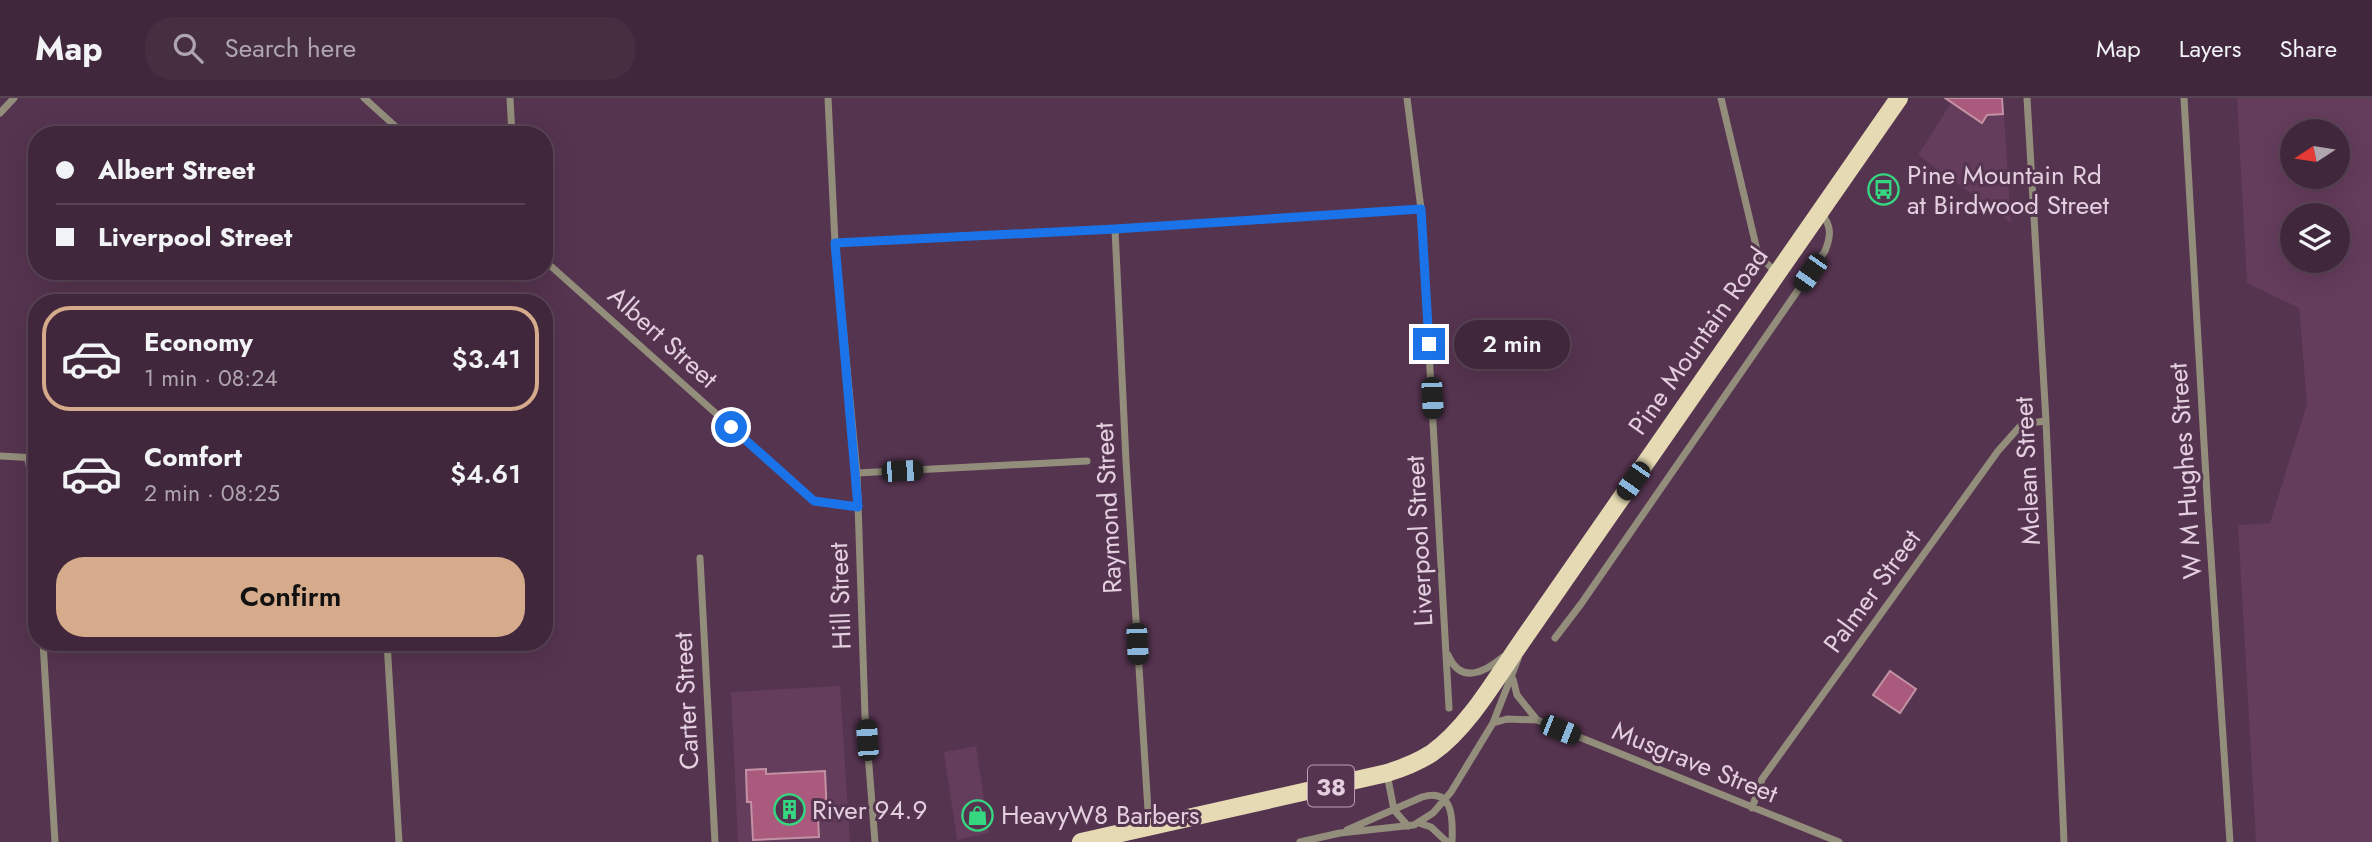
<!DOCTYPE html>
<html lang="en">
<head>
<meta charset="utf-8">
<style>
  :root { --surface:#40273b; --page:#472f42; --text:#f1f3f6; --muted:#aea5af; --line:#594455; --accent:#d6ab8b }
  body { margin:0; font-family:Jost,sans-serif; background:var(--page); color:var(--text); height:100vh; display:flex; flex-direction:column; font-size:26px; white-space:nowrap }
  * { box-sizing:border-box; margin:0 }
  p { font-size:23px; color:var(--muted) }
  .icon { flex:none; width:38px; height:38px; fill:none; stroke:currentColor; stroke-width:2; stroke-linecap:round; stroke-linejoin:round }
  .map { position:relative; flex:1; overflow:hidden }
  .sheet { position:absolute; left:28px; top:196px; width:525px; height:357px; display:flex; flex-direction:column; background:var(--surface); border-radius:28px; box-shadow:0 7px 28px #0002,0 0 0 2px var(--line) }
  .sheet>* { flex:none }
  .banner { position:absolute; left:28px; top:28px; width:525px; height:154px; border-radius:28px; box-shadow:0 7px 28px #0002,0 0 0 2px var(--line); display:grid; align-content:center; height:154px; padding:0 28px; background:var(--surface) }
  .needle { width:46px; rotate:258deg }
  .tools { position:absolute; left:2280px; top:21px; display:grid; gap:14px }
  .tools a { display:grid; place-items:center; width:70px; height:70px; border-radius:50%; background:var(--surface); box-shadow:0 7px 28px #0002,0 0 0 2px var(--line); font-size:35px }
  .end { position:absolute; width:32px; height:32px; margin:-16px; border:9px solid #1a73e8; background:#fff; box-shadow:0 0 0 4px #fff }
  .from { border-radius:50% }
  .bubble { position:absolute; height:49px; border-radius:24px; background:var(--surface); box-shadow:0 7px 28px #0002,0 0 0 2px var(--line); font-size:23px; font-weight:600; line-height:49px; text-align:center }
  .car { position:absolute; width:21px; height:42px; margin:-21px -10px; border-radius:9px; box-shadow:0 0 5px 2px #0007; background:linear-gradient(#222 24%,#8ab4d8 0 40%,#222 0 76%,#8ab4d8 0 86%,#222 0) }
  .banner b { display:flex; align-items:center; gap:24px; height:66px; font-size:26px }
  .banner b+b { border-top:2px solid var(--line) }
  .banner i { width:18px; height:18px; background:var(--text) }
  ul { padding:12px 0 0; list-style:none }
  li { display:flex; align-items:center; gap:21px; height:105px; margin:0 14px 10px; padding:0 14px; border:4px solid transparent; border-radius:28px }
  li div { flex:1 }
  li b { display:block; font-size:26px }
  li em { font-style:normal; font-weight:600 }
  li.selected { border-color:var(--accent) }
  li>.icon { width:63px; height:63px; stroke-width:1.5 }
  .primary-button { display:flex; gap:14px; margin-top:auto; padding:14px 28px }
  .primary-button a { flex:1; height:80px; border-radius:28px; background:var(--accent); color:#111; font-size:28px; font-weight:600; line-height:80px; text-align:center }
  header { display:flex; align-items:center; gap:42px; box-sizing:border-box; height:98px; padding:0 35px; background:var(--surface); border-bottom:2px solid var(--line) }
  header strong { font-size:33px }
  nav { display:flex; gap:38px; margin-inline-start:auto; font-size:24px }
  .search { width:490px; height:63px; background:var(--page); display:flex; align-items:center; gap:18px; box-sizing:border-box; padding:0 24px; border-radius:28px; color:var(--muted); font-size:26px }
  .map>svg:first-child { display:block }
</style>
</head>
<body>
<header>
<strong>Map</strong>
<div class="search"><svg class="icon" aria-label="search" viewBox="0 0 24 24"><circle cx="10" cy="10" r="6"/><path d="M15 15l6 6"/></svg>Search here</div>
<nav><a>Map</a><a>Layers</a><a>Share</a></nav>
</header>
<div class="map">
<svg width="2372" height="744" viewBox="0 0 2372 744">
  <rect width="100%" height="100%" fill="#55344f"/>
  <!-- built -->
  <path fill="#643c5c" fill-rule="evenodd" d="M1954 0H2003L2011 125 1918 57Z
    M2237 0H2372V744H2256L2238 427 2270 425 2307 306 2299 210 2247 185ZM2338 33V79H2292V33ZM2292 117H2338V163H2292Z
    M840 588 850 744H738L731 594Z
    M976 648 989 735 957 742 944 654Z"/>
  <!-- building -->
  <path fill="#aa5a7c" stroke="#c292a4" stroke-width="2" d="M1945 0H2002L2003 16 1987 17 1982 25Z
    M1890 573 1916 591 1900 615 1873 597Z
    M766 671V676L825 673 827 719 818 720 819 739 753 742 751 704H747L746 672Z"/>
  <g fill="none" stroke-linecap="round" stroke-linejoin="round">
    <!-- minor -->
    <path stroke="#938e7b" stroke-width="7" d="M364 0 405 37
      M510 0 512 37
      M828 0 835 145 857 375 865 617 875 744
      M1407 0 1421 111 1449 610
      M1721 0 1757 152 1763 162 1776 174
      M2027 0 2046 323 2064 744
      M2184 0 2208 414 2230 744
      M0 15 14 0
      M1115 131 1126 363 1149 728
      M835 145 1115 131 1421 111
      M544 162 814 403 858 409
      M0 358 37 360
      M28 361 35 401 37 430
      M857 375 1087 363
      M700 460 715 744
      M1555 540 1581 506 1825 153C1831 138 1832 128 1821 115
      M43 544 55 744
      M387 544 399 744
      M1448 557C1461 587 1485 574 1503 559
      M1513 581 1517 597 1537 622
      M1493 625 1507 621 1537 622 1839 744
      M1387 676 1394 712 1408 728
      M1752 710 1762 681 1998 353 2022 326 2046 323
      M1419 725 1431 729 1447 744
      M1347 732 1422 699C1454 689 1453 723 1452 744
      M1300 744 1340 735 1414 727 1433 715 1451 694 1493 625 1518 561"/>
    <!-- primary -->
    <path stroke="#e5dab3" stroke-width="18" d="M1081 744 1387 675C1403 670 1418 664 1432 655 1469 629 1498 577 1524 540L1899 0"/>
  </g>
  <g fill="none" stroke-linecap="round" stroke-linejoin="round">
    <!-- route -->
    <path stroke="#1a73e8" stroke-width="9" d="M731 329 814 403 858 409 835 145 1115 131 1421 111 1429 246"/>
  </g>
  <!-- icons -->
  <defs>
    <symbol id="bus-ring" viewBox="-11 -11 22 22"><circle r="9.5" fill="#55344f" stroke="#35d881" stroke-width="1.5"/><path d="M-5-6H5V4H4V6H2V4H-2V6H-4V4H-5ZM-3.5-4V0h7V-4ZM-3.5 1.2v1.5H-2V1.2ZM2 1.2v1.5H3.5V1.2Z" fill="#35d881"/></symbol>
    <symbol id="building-ring" viewBox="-11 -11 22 22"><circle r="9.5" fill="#55344f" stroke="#35d881" stroke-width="1.5"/><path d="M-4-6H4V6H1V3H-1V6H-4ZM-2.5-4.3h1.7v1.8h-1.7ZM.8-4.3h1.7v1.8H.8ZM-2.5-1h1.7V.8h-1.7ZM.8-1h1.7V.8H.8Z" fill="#35d881"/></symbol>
    <symbol id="shop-ring" viewBox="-11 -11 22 22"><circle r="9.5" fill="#55344f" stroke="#35d881" stroke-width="1.5"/><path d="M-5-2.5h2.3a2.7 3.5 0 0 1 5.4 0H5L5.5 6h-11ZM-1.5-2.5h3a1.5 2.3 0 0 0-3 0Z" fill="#35d881"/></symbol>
  </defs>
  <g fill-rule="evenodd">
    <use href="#bus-ring" x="1866" y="74" width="35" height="35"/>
    <use href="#building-ring" x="772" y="694" width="35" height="35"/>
    <use href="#shop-ring" x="960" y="700" width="35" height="35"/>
  </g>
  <g text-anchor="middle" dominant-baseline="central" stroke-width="6" stroke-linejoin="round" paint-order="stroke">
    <!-- shield labels -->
    <rect fill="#55344f" stroke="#b9a0b4" stroke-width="2" x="1308" y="667.5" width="46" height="41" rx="5"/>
    <g font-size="24" font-weight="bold" fill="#e4cfdf">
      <text x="1331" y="688">38</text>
    </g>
    <!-- poi labels -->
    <g font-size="26" fill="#e4cfdf" stroke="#55344f" text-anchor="start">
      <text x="1907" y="77">Pine Mountain Rd<tspan x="1907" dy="30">at Birdwood Street</tspan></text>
      <text x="812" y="712">River 94.9</text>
      <text x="1001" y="717">HeavyW8 Barbers</text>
    </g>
    <!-- street labels -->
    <g font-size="26" fill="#e4cfdf" stroke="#55344f">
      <text transform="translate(663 239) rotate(42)">Albert Street</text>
      <text transform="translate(1698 243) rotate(-55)">Pine Mountain Road</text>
      <text transform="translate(2027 373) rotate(-93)">Mclean Street</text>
      <text transform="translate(2185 373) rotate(-94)">W M Hughes Street</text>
      <text transform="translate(1108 410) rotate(-93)">Raymond Street</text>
      <text transform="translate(1419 443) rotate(-93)">Liverpool Street</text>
      <text transform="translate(1872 493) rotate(-54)">Palmer Street</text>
      <text transform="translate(840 498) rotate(-92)">Hill Street</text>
      <text transform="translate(686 603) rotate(-93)">Carter Street</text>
      <text transform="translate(1695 664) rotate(22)">Musgrave Street</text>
    </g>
  </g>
</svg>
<div class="tools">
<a><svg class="needle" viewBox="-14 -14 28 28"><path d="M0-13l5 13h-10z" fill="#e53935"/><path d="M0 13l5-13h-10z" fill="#aea5af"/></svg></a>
<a><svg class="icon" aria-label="layers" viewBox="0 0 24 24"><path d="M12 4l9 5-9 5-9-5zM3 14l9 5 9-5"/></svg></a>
</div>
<i class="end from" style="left:731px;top:329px"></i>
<i class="end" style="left:1429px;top:246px"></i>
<div class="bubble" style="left:1454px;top:222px;width:116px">2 min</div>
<i class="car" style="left:1810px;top:175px;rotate:215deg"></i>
<i class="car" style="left:1432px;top:300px;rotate:177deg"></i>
<i class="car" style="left:902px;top:373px;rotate:87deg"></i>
<i class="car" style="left:1633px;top:383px;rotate:215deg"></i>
<i class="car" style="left:1137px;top:546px;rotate:177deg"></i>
<i class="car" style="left:1560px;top:632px;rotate:112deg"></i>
<i class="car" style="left:867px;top:642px;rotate:356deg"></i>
<div class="banner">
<b><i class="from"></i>Albert Street</b>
<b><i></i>Liverpool Street</b>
</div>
<section class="sheet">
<ul>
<li class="selected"><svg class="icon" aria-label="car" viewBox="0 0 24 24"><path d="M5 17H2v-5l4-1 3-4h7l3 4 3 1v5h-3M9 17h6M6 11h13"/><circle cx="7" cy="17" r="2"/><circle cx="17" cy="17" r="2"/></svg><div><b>Economy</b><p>1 min · 08:24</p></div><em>$3.41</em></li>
<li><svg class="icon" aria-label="car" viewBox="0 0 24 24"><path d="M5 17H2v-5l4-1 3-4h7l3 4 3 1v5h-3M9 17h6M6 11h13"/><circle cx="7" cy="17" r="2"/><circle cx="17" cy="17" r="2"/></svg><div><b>Comfort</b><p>2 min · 08:25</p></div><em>$4.61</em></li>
</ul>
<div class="primary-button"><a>Confirm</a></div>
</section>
</div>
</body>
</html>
